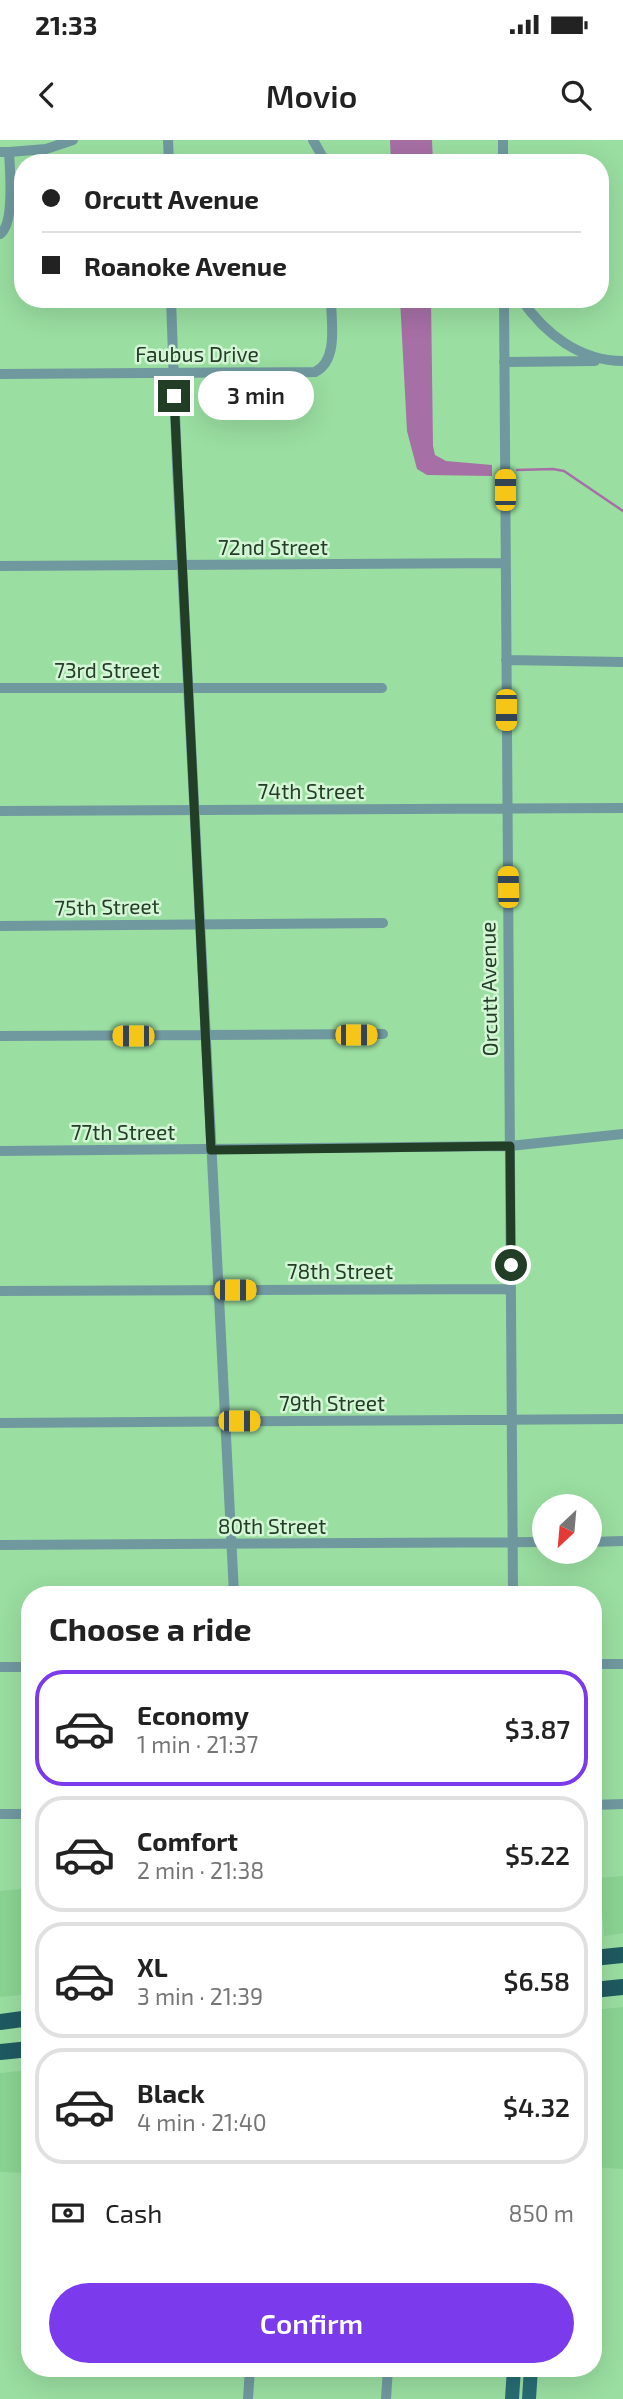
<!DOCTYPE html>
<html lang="en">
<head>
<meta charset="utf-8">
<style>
  :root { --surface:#fff; --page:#f2f2f2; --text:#222; --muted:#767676; --line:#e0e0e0; --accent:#7c3aed }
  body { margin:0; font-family:"Exo 2",sans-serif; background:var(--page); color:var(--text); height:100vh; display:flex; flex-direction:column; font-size:26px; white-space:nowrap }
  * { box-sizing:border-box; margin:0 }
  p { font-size:23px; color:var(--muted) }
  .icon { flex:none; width:38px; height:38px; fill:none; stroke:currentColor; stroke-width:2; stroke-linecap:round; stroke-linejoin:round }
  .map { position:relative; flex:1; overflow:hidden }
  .details { position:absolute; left:21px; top:1446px; width:581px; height:791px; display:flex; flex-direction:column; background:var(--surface); border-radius:28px; box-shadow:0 7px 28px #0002 }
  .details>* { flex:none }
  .hud { position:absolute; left:14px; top:14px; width:595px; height:154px; border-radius:28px; box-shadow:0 7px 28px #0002; display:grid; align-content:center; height:154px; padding:0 28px; background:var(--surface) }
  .needle { width:46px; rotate:206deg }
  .controls { position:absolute; left:532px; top:1354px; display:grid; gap:14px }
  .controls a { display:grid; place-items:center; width:70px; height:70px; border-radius:50%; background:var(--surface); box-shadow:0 7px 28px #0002; font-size:35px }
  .end { position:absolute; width:32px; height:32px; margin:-16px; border:9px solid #223e26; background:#fff; box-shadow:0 0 0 4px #fff }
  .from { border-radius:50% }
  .bubble { position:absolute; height:49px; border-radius:24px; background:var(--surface); box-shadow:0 7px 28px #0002; font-size:23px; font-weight:600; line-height:49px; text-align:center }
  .car { position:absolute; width:21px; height:42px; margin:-21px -10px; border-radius:9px; box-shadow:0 0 5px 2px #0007; background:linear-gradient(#f5c518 24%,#345 0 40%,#f5c518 0 76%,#345 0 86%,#f5c518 0) }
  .hud b { display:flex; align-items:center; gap:24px; height:66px; font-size:26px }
  .hud b+b { border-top:2px solid var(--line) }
  .hud i { width:18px; height:18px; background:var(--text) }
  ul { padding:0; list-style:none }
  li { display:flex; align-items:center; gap:21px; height:116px; margin:0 14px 10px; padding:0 14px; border:4px solid var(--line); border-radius:28px }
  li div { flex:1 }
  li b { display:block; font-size:26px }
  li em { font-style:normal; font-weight:600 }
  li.current { border-color:var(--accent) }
  li>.icon { width:63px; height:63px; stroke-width:1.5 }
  h2 { padding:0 28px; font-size:32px; line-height:84px }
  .pay { display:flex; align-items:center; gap:18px; height:77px; padding:0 28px; font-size:26px }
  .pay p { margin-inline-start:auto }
  .cta { display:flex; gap:14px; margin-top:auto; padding:14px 28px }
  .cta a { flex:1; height:80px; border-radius:42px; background:var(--accent); color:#fff; font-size:28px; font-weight:600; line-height:80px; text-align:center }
  .status { display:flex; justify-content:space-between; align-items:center; height:49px; padding:0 35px; background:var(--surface); direction:ltr }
  .status svg { height:19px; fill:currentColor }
  header { display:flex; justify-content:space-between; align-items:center; height:91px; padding:0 28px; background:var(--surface); font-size:32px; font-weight:600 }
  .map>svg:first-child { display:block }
</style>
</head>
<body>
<div class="status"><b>21:33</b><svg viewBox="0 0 49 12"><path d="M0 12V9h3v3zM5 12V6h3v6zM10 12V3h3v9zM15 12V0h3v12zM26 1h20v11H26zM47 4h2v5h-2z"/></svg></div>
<header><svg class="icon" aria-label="back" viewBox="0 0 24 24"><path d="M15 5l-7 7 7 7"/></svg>Movio<svg class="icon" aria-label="search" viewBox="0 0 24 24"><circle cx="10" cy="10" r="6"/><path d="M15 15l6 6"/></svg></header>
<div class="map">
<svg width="623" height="2259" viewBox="0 0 623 2259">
  <rect width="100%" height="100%" fill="#9adea1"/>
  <!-- built -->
  <path fill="#8ad493" d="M593 1703 595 1751 602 1791 599 1797H593Z
    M623 1736V1793L604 1796 599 1738Z
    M30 1748V1854L0 1857V1751Z
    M623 1867V2029L593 2027V1870Z
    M30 1930V2033L0 2032V1933Z"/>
  <!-- water -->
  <path fill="#a66fa5" d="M390 0H432L433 23H391Z
    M400 159H431L433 306 435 315 446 321 492 325V336L427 335 417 329 407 291Z"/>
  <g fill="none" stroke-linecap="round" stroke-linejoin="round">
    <!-- stream -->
    <path stroke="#a66fa5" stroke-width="2.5" d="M517 330 553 329 564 331 623 371"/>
    <!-- minor -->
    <path stroke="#70999f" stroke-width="10" d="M168 0 169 23
      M313 0 326 23
      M503 0V23
      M0 12H9C10 30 15 84 0 94
      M9 12 46 9 73 0
      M171 159 177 326 234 1454
      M504 159 513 1454
      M521 159C545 194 580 221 623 221
      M504 222 595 221
      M0 234 315 232C339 220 331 182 331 159
      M0 426 505 423
      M506 520 623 522
      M0 548H382
      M0 671 623 668
      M0 786 383 783
      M0 896 383 894
      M0 1011 510 1006 623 994
      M0 1151 511 1149
      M0 1283 623 1279
      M590 1402 623 1401
      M0 1405 544 1402
      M593 1524H623
      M0 1527H30
      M593 1665 623 1664
      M0 1674H30
      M248 2259 250 2228
      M386 2259 388 2228"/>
    <!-- major -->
    <path stroke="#286c75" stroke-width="14" d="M512 2259 514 2228
      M529 2259 531 2228"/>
    <!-- highway -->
    <path stroke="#1f5a61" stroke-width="16" d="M593 1818 623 1815
      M593 1850 623 1847
      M0 1882 30 1878
      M0 1912 30 1909"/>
  </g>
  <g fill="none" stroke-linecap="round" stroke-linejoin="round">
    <!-- route -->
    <path stroke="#223e26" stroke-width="9" d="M174 256 211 1010 510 1006 511 1125"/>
  </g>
  <g text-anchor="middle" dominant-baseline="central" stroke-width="5" stroke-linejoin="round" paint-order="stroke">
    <!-- street labels -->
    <g font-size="21" fill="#223e26" stroke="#d4f6d6">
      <text x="197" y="213">Faubus Drive</text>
      <text x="273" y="406">72nd Street</text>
      <text x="107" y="529">73rd Street</text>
      <text x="311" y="650">74th Street</text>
      <text transform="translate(107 766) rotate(-1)">75th Street</text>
      <text transform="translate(488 849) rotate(-91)">Orcutt Avenue</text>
      <text x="123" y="991">77th Street</text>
      <text x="340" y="1130">78th Street</text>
      <text x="332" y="1262">79th Street</text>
      <text x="272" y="1385">80th Street</text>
    </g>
  </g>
</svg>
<div class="controls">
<a><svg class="needle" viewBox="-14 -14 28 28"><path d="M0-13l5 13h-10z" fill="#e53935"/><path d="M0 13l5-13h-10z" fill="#767676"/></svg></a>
</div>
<i class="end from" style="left:511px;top:1125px"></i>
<i class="end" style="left:174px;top:256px"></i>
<div class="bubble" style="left:198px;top:231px;width:116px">3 min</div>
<i class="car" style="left:505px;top:350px;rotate:0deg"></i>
<i class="car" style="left:506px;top:570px;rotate:180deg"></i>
<i class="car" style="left:508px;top:747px;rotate:359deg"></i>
<i class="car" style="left:356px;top:895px;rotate:90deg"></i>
<i class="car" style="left:133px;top:896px;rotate:270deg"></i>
<i class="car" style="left:235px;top:1150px;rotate:90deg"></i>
<i class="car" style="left:239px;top:1281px;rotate:90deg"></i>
<div class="hud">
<b><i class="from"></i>Orcutt Avenue</b>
<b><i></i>Roanoke Avenue</b>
</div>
<section class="details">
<h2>Choose a ride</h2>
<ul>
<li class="current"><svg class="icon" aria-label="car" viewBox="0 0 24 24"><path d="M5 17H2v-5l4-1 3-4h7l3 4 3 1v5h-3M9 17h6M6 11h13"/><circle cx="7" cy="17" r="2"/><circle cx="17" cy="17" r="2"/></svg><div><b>Economy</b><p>1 min · 21:37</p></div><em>$3.87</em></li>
<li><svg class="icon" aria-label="car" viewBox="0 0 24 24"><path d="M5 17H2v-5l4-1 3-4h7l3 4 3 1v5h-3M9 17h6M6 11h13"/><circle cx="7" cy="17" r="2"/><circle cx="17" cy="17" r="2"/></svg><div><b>Comfort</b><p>2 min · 21:38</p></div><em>$5.22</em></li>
<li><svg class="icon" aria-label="car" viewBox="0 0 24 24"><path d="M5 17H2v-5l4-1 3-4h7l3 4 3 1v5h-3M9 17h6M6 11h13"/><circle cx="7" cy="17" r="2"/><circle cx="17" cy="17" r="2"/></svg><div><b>XL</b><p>3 min · 21:39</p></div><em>$6.58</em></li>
<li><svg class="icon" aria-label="car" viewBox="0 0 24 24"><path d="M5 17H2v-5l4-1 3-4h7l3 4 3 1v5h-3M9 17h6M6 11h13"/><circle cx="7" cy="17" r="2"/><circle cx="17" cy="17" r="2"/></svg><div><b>Black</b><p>4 min · 21:40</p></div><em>$4.32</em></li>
</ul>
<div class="pay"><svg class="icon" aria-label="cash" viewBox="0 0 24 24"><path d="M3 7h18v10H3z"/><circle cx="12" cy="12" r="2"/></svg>Cash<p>850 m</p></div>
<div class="cta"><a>Confirm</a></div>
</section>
</div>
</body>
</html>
